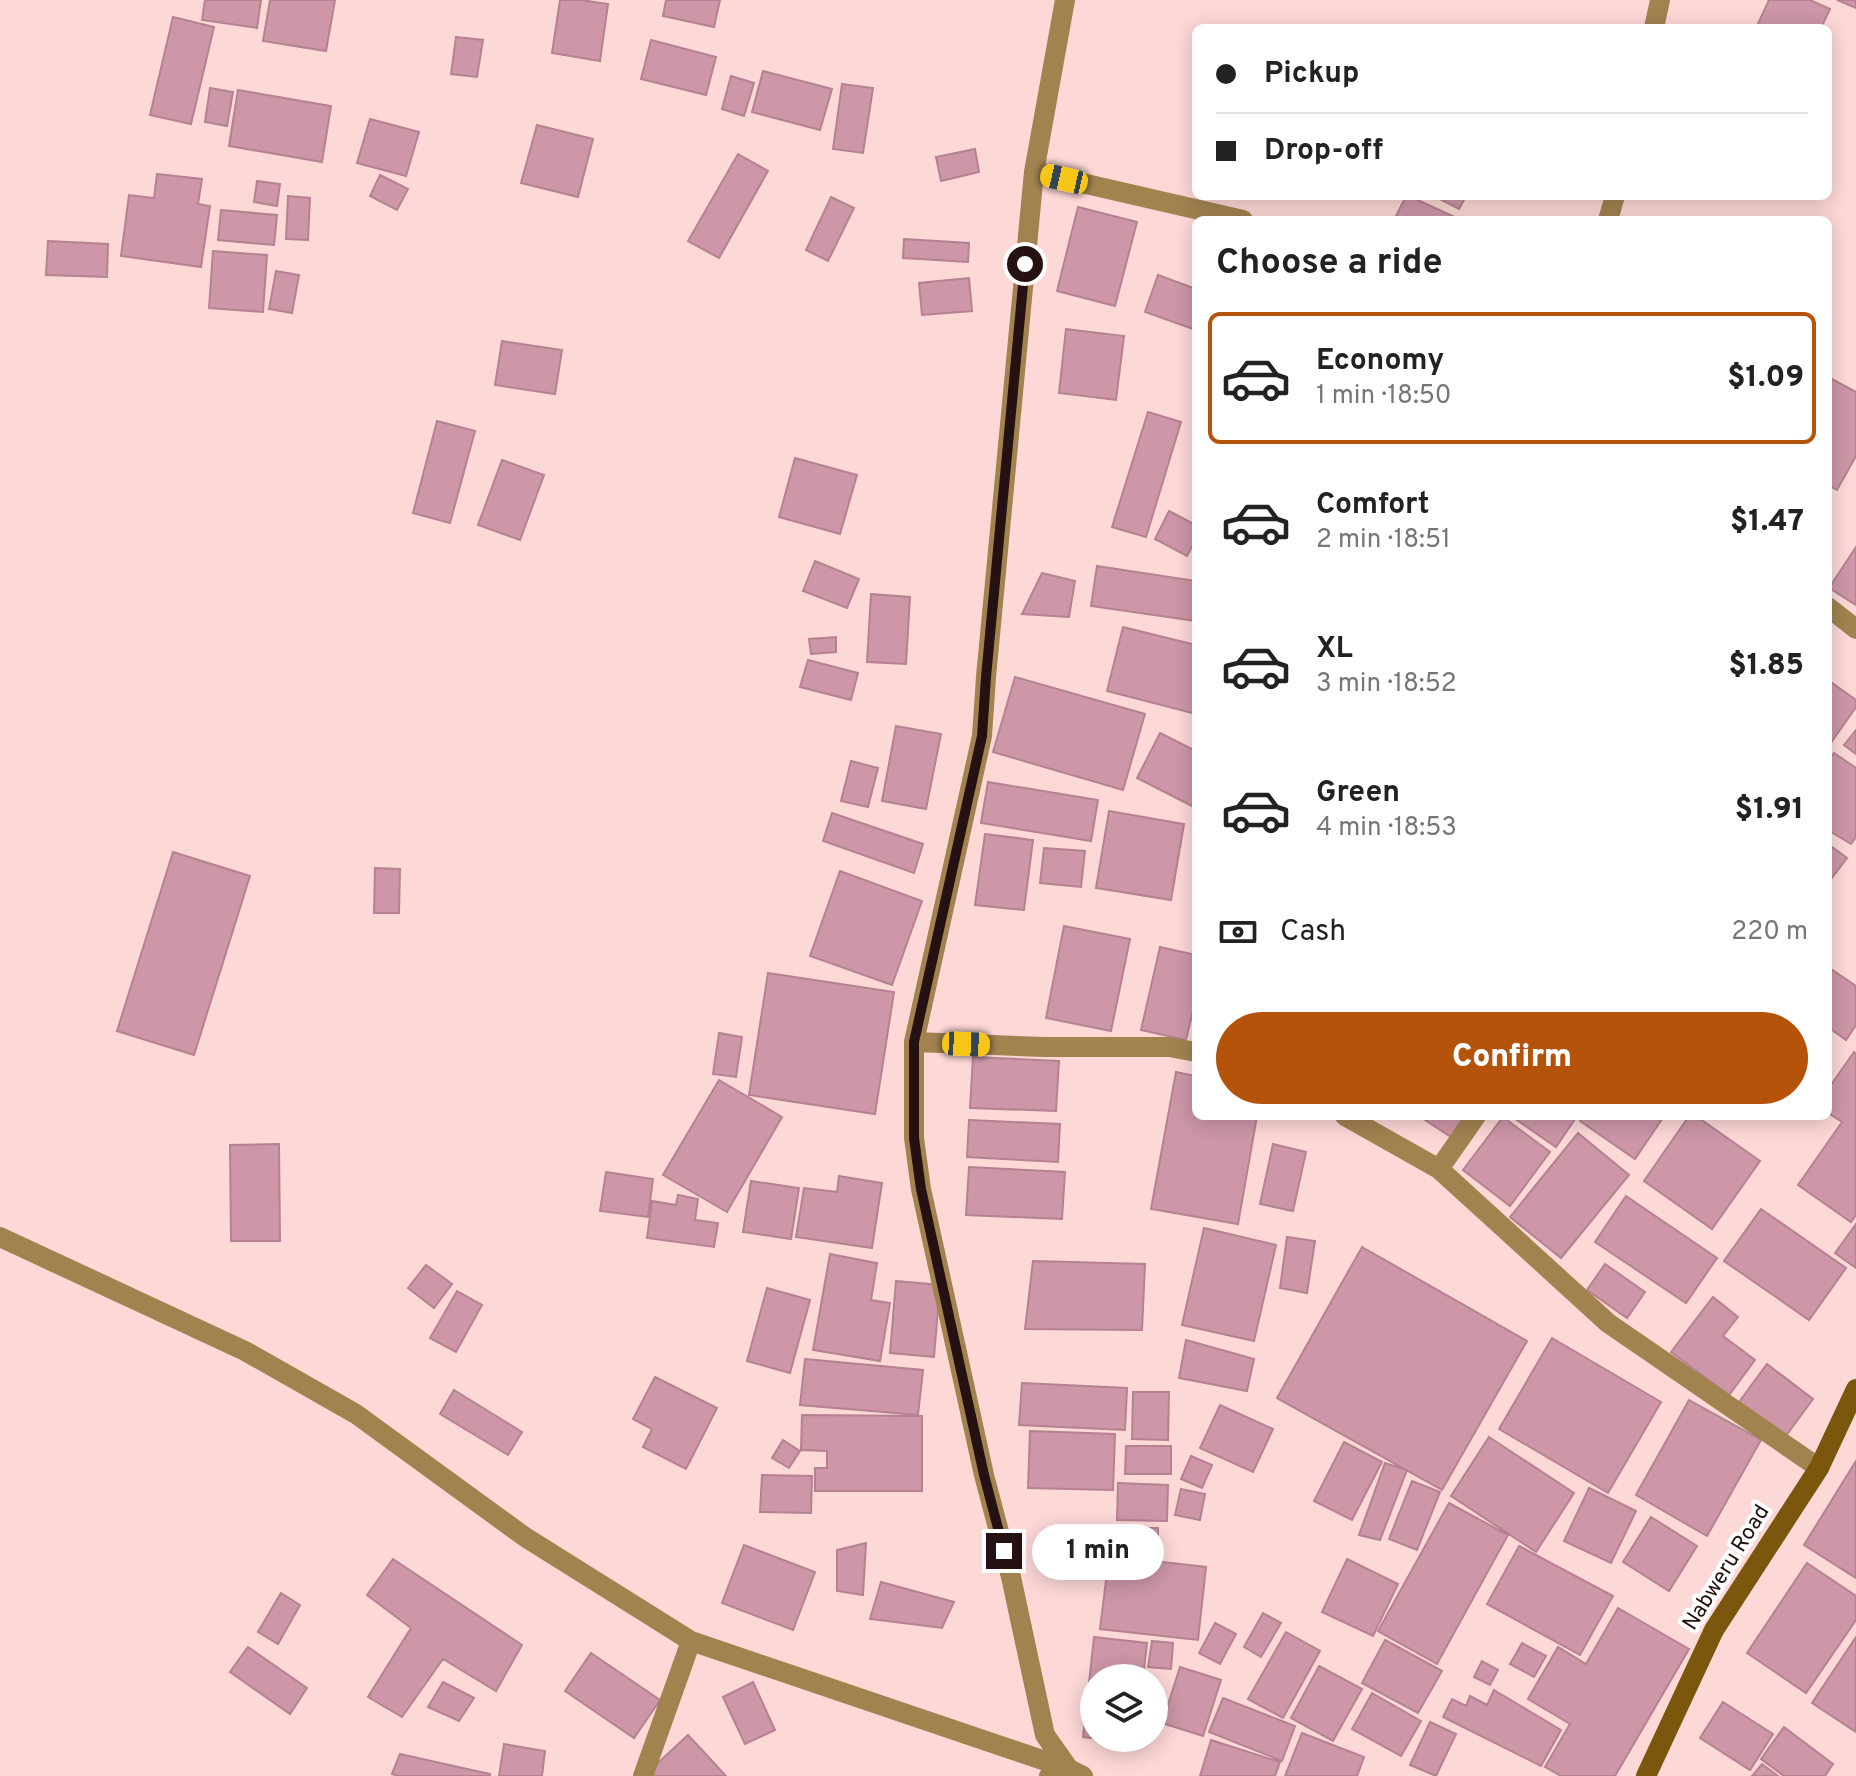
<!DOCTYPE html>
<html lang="en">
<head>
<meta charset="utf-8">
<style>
  :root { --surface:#fff; --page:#f6f6f6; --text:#222; --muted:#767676; --line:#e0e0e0; --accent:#b45309 }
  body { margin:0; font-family:Overpass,sans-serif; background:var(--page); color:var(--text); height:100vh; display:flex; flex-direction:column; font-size:30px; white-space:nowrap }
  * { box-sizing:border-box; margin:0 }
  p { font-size:26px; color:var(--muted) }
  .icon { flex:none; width:44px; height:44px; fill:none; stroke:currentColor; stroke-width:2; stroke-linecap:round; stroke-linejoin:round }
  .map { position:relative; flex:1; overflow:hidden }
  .side { position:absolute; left:1192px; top:216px; width:640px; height:904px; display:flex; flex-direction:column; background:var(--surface); border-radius:12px; box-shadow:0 4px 20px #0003 }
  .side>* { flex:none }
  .guide { position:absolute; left:1192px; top:24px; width:640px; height:176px; border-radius:12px; box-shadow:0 4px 20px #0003; display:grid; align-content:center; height:176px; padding:0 24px; background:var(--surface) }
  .fabs { position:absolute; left:1080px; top:1664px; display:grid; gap:16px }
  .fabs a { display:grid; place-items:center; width:88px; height:88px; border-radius:50%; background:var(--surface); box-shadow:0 4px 20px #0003; font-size:40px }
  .end { position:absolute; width:36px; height:36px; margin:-18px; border:10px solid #251111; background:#fff; box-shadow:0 0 0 4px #fff }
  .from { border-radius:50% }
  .bubble { position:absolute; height:56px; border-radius:28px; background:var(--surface); box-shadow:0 4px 20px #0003; font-size:26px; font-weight:800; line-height:56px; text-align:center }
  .car { position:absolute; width:24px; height:48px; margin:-24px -12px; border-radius:10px; box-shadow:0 0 6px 2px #0007; background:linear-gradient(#f5c518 24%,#345 0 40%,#f5c518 0 76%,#345 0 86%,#f5c518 0) }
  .guide b { display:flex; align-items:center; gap:28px; height:76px; font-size:30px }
  .guide b+b { border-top:2px solid var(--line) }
  .guide i { width:20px; height:20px; background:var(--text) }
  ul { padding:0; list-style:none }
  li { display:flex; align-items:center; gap:24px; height:132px; margin:0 16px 12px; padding:0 8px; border:4px solid transparent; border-radius:12px }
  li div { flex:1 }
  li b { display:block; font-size:30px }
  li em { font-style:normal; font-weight:800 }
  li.on { border-color:var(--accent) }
  li>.icon { width:72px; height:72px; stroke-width:1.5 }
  h2 { padding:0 24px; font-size:36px; line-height:96px }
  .pay { display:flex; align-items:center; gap:20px; height:88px; padding:0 24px; font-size:30px }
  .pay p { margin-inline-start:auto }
  .primary-button { display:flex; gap:16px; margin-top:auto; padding:16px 24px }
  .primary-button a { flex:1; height:92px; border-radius:48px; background:var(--accent); color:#fff; font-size:32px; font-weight:800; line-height:92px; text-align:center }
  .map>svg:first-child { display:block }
</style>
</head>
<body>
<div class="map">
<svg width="1856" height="1776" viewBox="0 0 1856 1776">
  <rect width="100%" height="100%" fill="#fcd8d7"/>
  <!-- building -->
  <path fill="#cd97a7" stroke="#b68191" stroke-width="2" d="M205 0H261L257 28 202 20Z
    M270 0H335L326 51 263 41Z
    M560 0H581L608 4 600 61 552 53Z
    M666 0H720L714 27 663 16Z
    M1769 0H1810L1830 9 1821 28H1756Z
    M1837 0H1856V8Z
    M173 17 214 27 191 124 150 115Z
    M456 37 483 40 477 77 451 74Z
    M651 40 716 57 706 95 641 79Z
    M763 71 832 89 820 130 752 112Z
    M731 76 754 83 744 116 722 109Z
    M842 84 873 88 863 153 833 149Z
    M210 88 233 92 227 126 205 122Z
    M238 90 331 106 322 162 229 146Z
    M370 119 419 132 406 176 357 163Z
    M537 125 593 139 578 197 521 183Z
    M975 149 979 172 941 181 936 157Z
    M738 154 768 171 719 258 688 241Z
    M157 174 202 179 198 204 210 206 201 267 121 256 129 195 154 198Z
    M380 175 408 189 397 210 370 196Z
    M257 181 280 184 277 206 254 202Z
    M288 196 310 198 308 240 286 239Z
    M1406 196H1409L1461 220H1394Z
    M1434 196H1466L1459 209Z
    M831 197 854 208 828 261 806 250Z
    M1078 207 1137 222 1115 306 1057 291Z
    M221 210 277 215 274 245 218 240Z
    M904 239 969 243 968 262 903 258Z
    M48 241 108 244 107 277 46 275Z
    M213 251 267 255 263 312 209 308Z
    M276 271 299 275 292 313 269 309Z
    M1158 275 1196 289V330L1145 312Z
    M969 278 972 311 922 315 919 283Z
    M1066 329 1124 336 1116 400 1059 393Z
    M502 341 562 350 555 394 495 385Z
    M1828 377 1856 392V456L1837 490 1828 485Z
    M1148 412 1181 422 1146 537 1112 527Z
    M437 421 475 431 450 523 413 513Z
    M795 458 857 475 840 534 779 517Z
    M502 460 544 475 520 540 478 525Z
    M1169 511 1196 525V539L1187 556 1155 539Z
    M1856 547V605L1829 588Z
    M815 561 859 579 847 608 803 591Z
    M1097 566 1196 581V621L1091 606Z
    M1042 573 1075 581 1069 617 1022 614Z
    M871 594 910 597 906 664 867 662Z
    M1123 627 1196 645V714L1107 691Z
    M836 637V652L811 654 809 639Z
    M808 660 858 673 851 700 800 687Z
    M1015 677 1145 714 1123 790 993 752Z
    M1828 680 1856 700V707L1828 747Z
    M896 726 941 734 926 809 882 801Z
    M1856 730V754L1844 745Z
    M1160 733 1196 751V808L1137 778Z
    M1834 753 1856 768V837L1851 844 1828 830V762Z
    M851 761 878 768 868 807 841 801Z
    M988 782 1098 800 1091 841 981 823Z
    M1109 811 1184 824 1171 900 1096 888Z
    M832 813 923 844 914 873 823 841Z
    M985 834 1033 840 1024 910 975 905Z
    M1828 844 1847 858 1828 883Z
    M1044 848 1085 851 1081 887 1040 883Z
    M173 852 250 876 194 1055 117 1031Z
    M375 868 400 869 399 913H374Z
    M840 871 922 901 892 985 810 956Z
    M1064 926 1130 939 1111 1031 1046 1018Z
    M1160 947 1196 955V998L1186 1040 1141 1030Z
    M1828 967 1856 986V1025L1846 1040 1828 1027Z
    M768 973 894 992 875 1114 749 1095Z
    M719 1033 742 1037 736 1077 713 1074Z
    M1854 1052 1856 1054V1215L1851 1222 1798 1185 1842 1122 1828 1113V1089Z
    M973 1057 1059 1061 1056 1111 970 1108Z
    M1176 1072 1196 1076V1116H1257L1238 1224 1151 1209Z
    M719 1080 782 1117 727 1212 663 1175Z
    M1419 1116H1464L1451 1137Z
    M1511 1116H1577L1556 1147Z
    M1583 1116H1664L1635 1159 1580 1121Z
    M1689 1116H1696L1760 1161 1712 1229 1644 1181Z
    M1503 1117 1550 1152 1510 1206 1463 1170Z
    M969 1120 1060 1124 1058 1162 967 1157Z
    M1578 1133 1629 1175 1561 1258 1510 1217Z
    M279 1144 280 1241H231L230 1145Z
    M1273 1144 1306 1152 1293 1211 1260 1204Z
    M969 1167 1065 1172 1062 1219 966 1215Z
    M606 1172 653 1179 648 1217 600 1211Z
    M839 1176 882 1183 872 1248 796 1237 804 1188 837 1192Z
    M751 1181 799 1188 791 1239 743 1232Z
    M678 1195 698 1199 695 1220 718 1223 714 1247 647 1238 652 1201 676 1205Z
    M1626 1196 1717 1258 1686 1303 1595 1242Z
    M1761 1209 1846 1268 1809 1320 1724 1261Z
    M1856 1224V1268L1835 1253Z
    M1204 1228 1276 1245 1254 1341 1182 1325Z
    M1287 1237 1315 1241 1307 1293 1280 1288Z
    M1362 1247 1527 1341 1442 1490 1277 1398Z
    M830 1254 877 1263 871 1300 890 1303 880 1361 813 1350Z
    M1033 1261 1145 1264 1142 1330 1025 1329Z
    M1605 1264 1645 1292 1627 1318 1587 1290Z
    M426 1265 452 1284 434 1308 408 1288Z
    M896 1281 940 1285 934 1357 890 1353Z
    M767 1288 810 1300 790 1373 747 1361Z
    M457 1291 482 1305 456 1352 430 1338Z
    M1713 1297 1738 1317 1723 1336 1755 1360 1729 1395 1671 1352Z
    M1552 1338 1661 1402 1608 1493 1499 1429Z
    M1186 1340 1254 1359 1247 1391 1179 1378Z
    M805 1359 923 1370 918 1415 800 1405Z
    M1767 1364 1813 1399 1785 1437 1739 1402Z
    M655 1377 717 1408 686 1469 643 1447 652 1429 633 1419Z
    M1022 1383 1127 1388 1125 1430 1019 1425Z
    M454 1390 522 1432 508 1455 440 1414Z
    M1133 1392H1169L1168 1440 1132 1439Z
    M1689 1400 1761 1440 1707 1536 1636 1495Z
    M1220 1405 1273 1429 1253 1472 1200 1448Z
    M802 1415 922 1416V1491H815V1468H827V1451L801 1450Z
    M1030 1431 1115 1434 1113 1490 1028 1488Z
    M1489 1437 1574 1493 1536 1552 1451 1496Z
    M783 1440 800 1451 789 1468 772 1458Z
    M1344 1442 1382 1462 1352 1520 1314 1501Z
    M1126 1446H1171V1474H1125Z
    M1191 1456 1212 1465 1202 1488 1181 1479Z
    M1856 1461V1578L1804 1545Z
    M1385 1463 1407 1470 1380 1540 1359 1535Z
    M762 1475 812 1476 811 1513 760 1512Z
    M1412 1481 1440 1492 1417 1550 1389 1539Z
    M1118 1483 1168 1485 1167 1521 1117 1520Z
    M1589 1488 1636 1511 1611 1563 1564 1541Z
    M1181 1489 1205 1494 1200 1520 1175 1515Z
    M1449 1503 1508 1535 1437 1664 1378 1631Z
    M1651 1517 1697 1546 1669 1591 1623 1562Z
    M1112 1528H1158V1554L1112 1553Z
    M866 1543 863 1595 837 1591V1550Z
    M744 1545 815 1572 793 1630 722 1603Z
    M1519 1546 1613 1596 1580 1655 1487 1604Z
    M1109 1556 1206 1567 1198 1640 1100 1629Z
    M393 1559 522 1645 496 1691 443 1659 402 1717 368 1697 411 1628 367 1595Z
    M1347 1559 1398 1584 1373 1636 1322 1612Z
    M1807 1563 1856 1596V1620L1806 1693 1747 1653Z
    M881 1582 954 1602 942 1628 870 1619Z
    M281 1593 300 1605 278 1644 258 1632Z
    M1618 1608 1689 1649 1615 1776H1561L1545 1767 1570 1724 1528 1699 1558 1647 1586 1664Z
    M1263 1613 1281 1623 1261 1657 1244 1647Z
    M1215 1623 1236 1634 1220 1664 1199 1653Z
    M1286 1632 1320 1651 1283 1718 1248 1699Z
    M1094 1637 1147 1643 1143 1678H1094V1738H1135L1134 1743 1083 1737Z
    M1856 1637V1732L1812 1703Z
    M1385 1640 1442 1671 1418 1713 1362 1683Z
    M1152 1641 1173 1643 1171 1669 1148 1667Z
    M1522 1643 1546 1656 1534 1677 1510 1664Z
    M248 1647 307 1688 290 1714 230 1672Z
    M591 1653 660 1700 634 1738 565 1691Z
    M1482 1661 1498 1670 1490 1685 1474 1677Z
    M1319 1666 1362 1689 1333 1741 1291 1718Z
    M1180 1667 1221 1680 1203 1736 1162 1723Z
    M443 1682 474 1698 459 1721 428 1707Z
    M753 1682 775 1730 745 1744 723 1697Z
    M1494 1690 1561 1730 1541 1766 1443 1717 1452 1699 1466 1706 1470 1696 1487 1705Z
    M1372 1693 1421 1721 1401 1756 1352 1729Z
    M1223 1698 1295 1726 1282 1761 1209 1732Z
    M1723 1702 1773 1734 1750 1770 1700 1738Z
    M1430 1722 1456 1734 1436 1776 1410 1765Z
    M1784 1727 1833 1764 1825 1776H1784L1761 1759Z
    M1302 1733 1364 1757 1357 1776H1285Z
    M688 1735 726 1776H644Z
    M1211 1740 1280 1762 1275 1776H1200Z
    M504 1744 545 1751 542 1776H499Z
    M400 1754 490 1774V1776H398L392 1774Z
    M1762 1764 1778 1776H1752Z"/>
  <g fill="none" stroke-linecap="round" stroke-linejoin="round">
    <!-- minor -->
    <path stroke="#a28350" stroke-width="20" d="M1654 28 1660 0
      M1034 172 1243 220
      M1608 220 1615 196
      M1828 607 1856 629
      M914 1042 1044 1047H1169L1196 1052
      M1345 1116 1439 1169 1608 1323 1819 1468
      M1439 1169 1476 1116
      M0 1237 245 1351 356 1414 525 1537 691 1641 1069 1769 1083 1776
      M643 1776 691 1641
      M1049 1776 1069 1769 1045 1735 1011 1577 984 1475 921 1189 914 1138V1042L982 736 986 677 1034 172 1065 0"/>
    <!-- secondary -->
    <path stroke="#7a570c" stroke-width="20" d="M1646 1776 1714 1630 1819 1468 1856 1389"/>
  </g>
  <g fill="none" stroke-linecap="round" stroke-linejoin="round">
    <!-- route -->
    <path stroke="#251111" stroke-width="10" d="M1004 1551 984 1475 921 1189 914 1138V1042L982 736 986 677 1025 264"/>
  </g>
  <g text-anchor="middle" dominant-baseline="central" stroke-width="8" stroke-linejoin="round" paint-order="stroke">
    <!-- street labels -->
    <g font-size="22" fill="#251111" stroke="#fff">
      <text transform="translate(1727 1568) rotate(-58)">Nabweru Road</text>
    </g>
  </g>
</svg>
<div class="fabs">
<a><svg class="icon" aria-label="layers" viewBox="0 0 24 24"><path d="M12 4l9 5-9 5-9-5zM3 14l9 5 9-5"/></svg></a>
</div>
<i class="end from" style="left:1025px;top:264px"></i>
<i class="end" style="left:1004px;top:1551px"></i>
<div class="bubble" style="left:1032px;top:1524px;width:132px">1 min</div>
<i class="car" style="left:1064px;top:179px;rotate:283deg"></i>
<i class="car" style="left:966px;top:1044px;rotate:92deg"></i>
<div class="guide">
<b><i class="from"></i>Pickup</b>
<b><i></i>Drop-off</b>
</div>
<section class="side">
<h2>Choose a ride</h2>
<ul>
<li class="on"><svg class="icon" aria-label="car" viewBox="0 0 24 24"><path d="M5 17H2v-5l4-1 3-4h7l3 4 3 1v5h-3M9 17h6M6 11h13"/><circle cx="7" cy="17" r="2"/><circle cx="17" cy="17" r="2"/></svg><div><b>Economy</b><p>1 min · 18:50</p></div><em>$1.09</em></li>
<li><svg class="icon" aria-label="car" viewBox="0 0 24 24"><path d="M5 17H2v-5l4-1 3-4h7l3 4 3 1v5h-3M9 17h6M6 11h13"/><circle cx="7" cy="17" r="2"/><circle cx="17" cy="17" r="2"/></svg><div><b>Comfort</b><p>2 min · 18:51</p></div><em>$1.47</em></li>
<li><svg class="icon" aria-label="car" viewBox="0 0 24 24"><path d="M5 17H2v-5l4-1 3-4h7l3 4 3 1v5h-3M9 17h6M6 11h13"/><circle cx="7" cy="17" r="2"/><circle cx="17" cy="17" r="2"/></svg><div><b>XL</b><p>3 min · 18:52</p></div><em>$1.85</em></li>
<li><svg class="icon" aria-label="car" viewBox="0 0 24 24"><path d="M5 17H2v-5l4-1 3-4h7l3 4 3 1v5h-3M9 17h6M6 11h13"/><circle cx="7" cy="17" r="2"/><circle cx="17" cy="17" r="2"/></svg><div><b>Green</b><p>4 min · 18:53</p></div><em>$1.91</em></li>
</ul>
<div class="pay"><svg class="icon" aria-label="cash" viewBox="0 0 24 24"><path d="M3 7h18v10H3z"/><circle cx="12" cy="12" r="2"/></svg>Cash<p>220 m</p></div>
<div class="primary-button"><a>Confirm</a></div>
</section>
</div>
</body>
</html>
